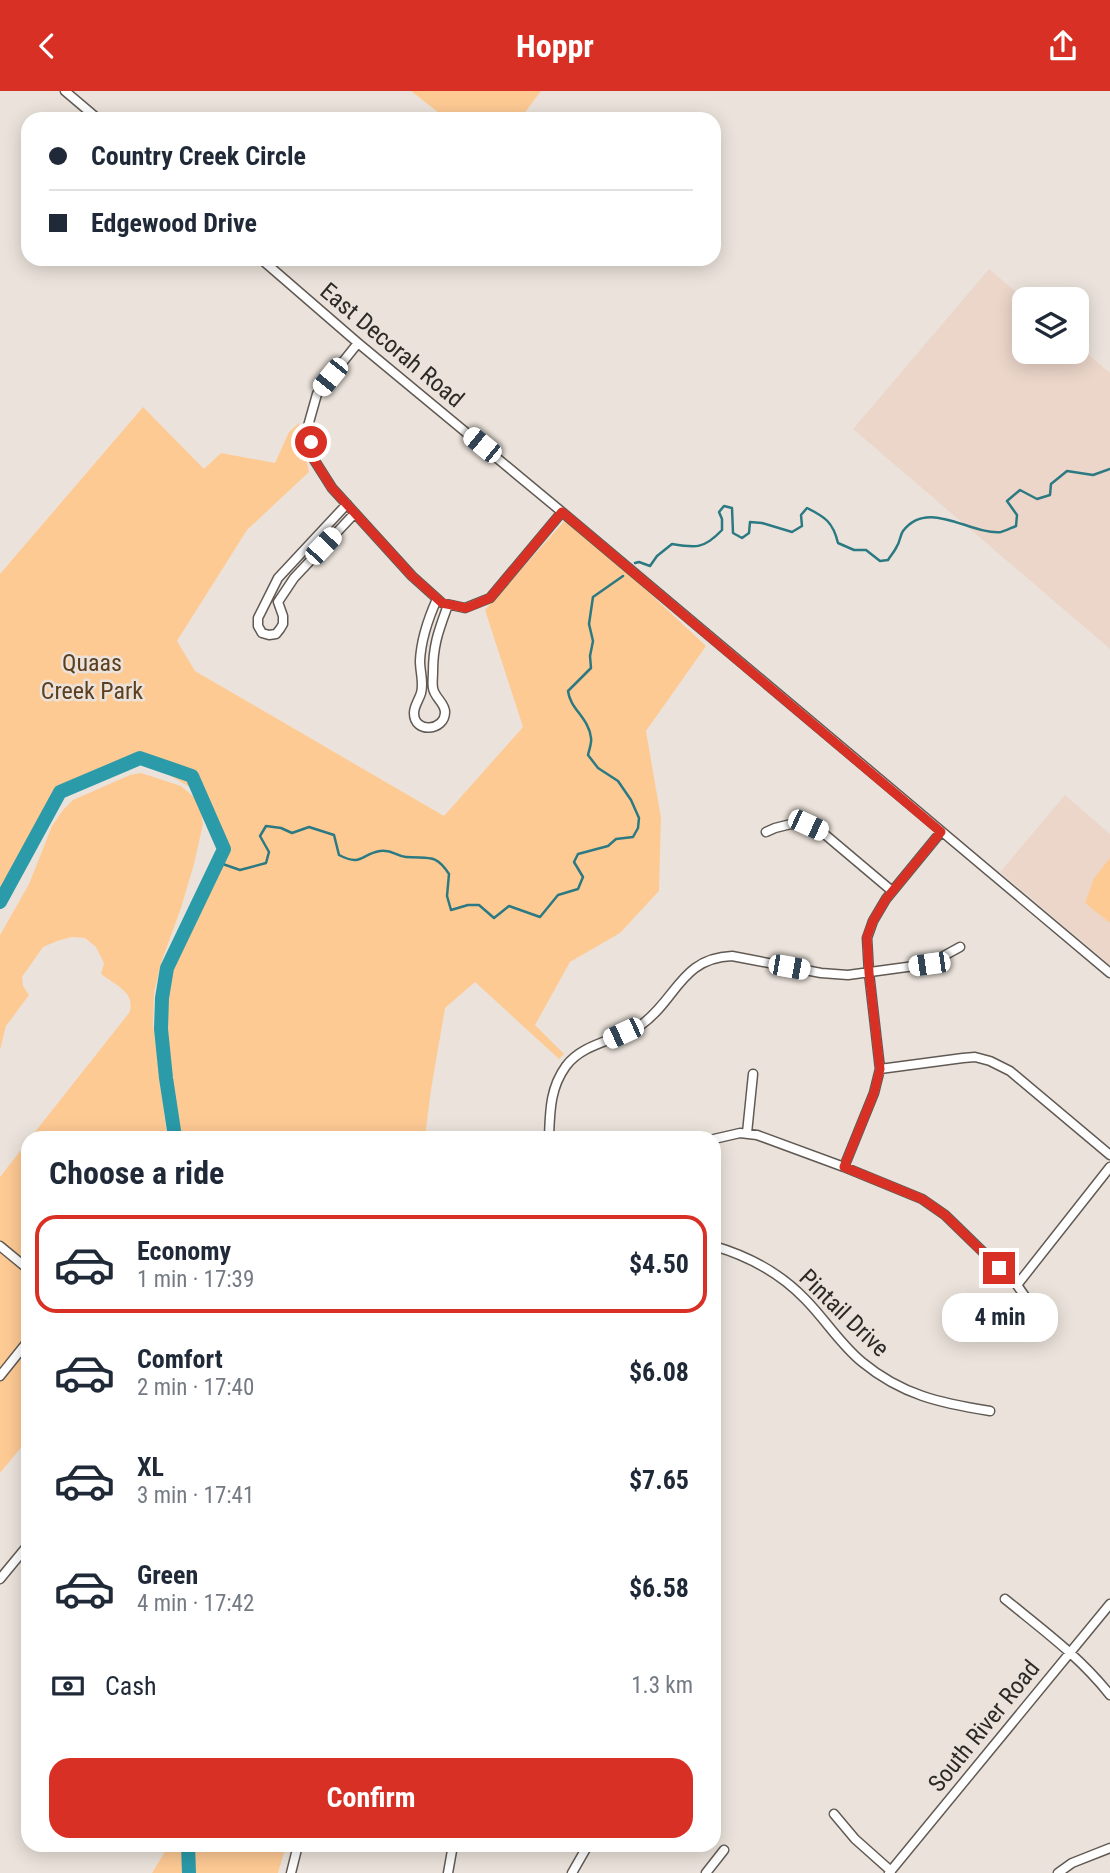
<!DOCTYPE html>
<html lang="en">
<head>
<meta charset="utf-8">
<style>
  :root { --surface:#fff; --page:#f6f6f7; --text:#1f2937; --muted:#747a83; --line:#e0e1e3; --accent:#d93025 }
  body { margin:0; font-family:"Roboto Condensed",sans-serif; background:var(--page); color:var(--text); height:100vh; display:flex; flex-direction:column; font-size:26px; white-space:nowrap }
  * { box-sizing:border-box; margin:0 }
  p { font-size:23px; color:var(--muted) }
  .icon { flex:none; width:38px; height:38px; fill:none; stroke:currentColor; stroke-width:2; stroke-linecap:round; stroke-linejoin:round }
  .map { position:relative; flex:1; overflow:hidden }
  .drawer { position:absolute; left:21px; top:1040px; width:700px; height:721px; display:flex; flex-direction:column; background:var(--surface); border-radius:21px; box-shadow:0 4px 18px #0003 }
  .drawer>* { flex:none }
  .banner { position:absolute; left:21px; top:21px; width:700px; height:154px; border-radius:21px; box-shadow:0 4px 18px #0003; display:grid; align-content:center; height:154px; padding:0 28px; background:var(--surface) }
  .fabs { position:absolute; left:1012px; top:196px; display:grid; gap:14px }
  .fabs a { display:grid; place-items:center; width:77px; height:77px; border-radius:14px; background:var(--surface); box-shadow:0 4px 18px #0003; font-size:35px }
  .end { position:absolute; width:32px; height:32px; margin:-16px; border:9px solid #d93025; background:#fff; box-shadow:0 0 0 4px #fff }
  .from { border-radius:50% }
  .bubble { position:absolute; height:49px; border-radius:21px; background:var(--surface); box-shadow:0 4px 18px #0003; font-size:23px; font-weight:700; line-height:49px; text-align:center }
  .car { position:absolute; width:21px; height:42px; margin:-21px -10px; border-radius:9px; box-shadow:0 0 5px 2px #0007; background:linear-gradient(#fff 24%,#345 0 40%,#fff 0 76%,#345 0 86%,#fff 0) }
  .banner b { display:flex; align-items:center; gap:24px; height:66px; font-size:26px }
  .banner b+b { border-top:2px solid var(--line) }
  .banner i { width:18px; height:18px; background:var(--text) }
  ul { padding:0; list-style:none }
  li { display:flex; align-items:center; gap:21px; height:98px; margin:0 14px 10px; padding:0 14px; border:4px solid transparent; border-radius:21px }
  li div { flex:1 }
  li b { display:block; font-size:26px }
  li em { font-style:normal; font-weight:700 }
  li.active { border-color:var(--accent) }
  li>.icon { width:63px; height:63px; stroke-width:1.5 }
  h2 { padding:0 28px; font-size:32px; line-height:84px }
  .pay { display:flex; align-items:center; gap:18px; height:77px; padding:0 28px; font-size:26px }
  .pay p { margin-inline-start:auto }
  .cta { display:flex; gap:14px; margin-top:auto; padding:14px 28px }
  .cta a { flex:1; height:80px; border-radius:21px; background:var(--accent); color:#fff; font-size:28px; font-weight:700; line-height:80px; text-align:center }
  header { display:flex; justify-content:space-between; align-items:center; height:91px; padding:0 28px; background:var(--accent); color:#fff; font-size:32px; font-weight:700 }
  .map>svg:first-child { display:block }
</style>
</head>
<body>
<header><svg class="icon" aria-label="back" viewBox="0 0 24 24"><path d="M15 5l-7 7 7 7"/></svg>Hoppr<svg class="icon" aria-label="share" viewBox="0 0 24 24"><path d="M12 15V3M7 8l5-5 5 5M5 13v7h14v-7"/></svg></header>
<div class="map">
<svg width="1110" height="1782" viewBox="0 0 1110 1782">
  <rect width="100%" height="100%" fill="#ebe3db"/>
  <!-- education -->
  <path fill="#ecd6ca" d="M989 178 1024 208V261H1076V253L1110 282V558L853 338Z
    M1065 704 1110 743V874L1000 781Z"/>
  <!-- green -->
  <path fill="#feca94" d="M411 0H541L520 28H447Z
    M143 316 204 378 221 362 275 372 289 341 299 332 309 381 247 439 177 550 195 580 444 725 523 636 485 519 568 426 706 555 646 640 661 727 659 800 620 842 570 871 535 934 564 963 559 968 475 891 445 917 431 999 425 1046H175L166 987 161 938 162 907 167 877 224 758 193 698 141 667 60 701 0 811V483Z
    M141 682 181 695 194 706 201 721 203 733 194 773 181 817 161 872 154 902 153 933 167 1046H31L129 922C137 902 115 894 101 883L104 872 96 856 85 847 72 846 57 850 43 856 22 886 23 895 29 904 6 935 0 959V844L29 793 52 735 63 719 73 709 130 684Z
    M1110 767V832L1085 812 1094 787Z
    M28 1050V1348L0 1382V1086Z
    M169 1754H286L278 1782H152Z"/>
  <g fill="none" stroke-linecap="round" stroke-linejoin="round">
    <!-- stream -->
    <path stroke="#2b7982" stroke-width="2.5" d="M635 472 639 471 650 475 657 465 672 453C696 457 704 458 722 439V428L719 421 724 415 732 417 733 442 742 447 749 442 750 431 762 432 792 441 802 435 801 424 807 417C825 426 833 431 838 452L854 459H866L880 470 888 469C891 464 895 460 897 455 900 451 900 444 903 440 928 407 970 444 1001 441 1005 440 1011 437 1016 435L1017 424 1007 410 1020 399 1037 408 1050 404 1051 393 1067 380 1093 384 1110 378
      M217 771 240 779 266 772 269 761 260 745 266 735 281 737 292 742 309 736 334 744 339 764C362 776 361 763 380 760 392 758 396 765 406 766 429 768 435 762 449 783L447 805 451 819 468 814H479L494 827 509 815 540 826 558 804 578 798 583 786 574 771 578 763 608 755 616 748 633 746 638 737 639 727 631 709 618 690 598 677 588 664C589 659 592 652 591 647 589 627 570 618 568 600L591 577 590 565 593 550 589 533 593 506 623 485"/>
    <!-- river -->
    <path stroke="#2b9ba9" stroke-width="14" d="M0 811 60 701 140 667 192 685 224 758 167 877 162 907 161 938 166 987 175 1046
      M188 1754 189 1782"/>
    <defs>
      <path id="minor" d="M65 0 98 28
        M261 168 358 252 562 421 1110 882
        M358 252 317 303 308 335 313 367 332 397 412 485 442 512 465 517 490 507 562 421
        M347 413 278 487 258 527V535L262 542 269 544 276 543 280 538 283 533V525L278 511 294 487 355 422
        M437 508C428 528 421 548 420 570 420 581 424 592 421 602 419 609 414 615 414 622 414 643 445 640 445 621 445 612 434 606 433 597 432 592 433 586 433 581 433 553 439 539 448 514
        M766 741 775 737 791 733 808 734 822 741 892 800
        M880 978 963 967 975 966 990 970 1010 980 1110 1064
        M747 1042 753 983
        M549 1046C550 1020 550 997 566 975 584 951 618 950 641 934 677 908 681 867 732 865L821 882 848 884 929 873 960 856
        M714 1048 740 1042 757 1044 844 1076 922 1108 945 1124 1017 1194 1047 1237
        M844 1076 874 1002 880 978 869 882 867 847 873 830 886 808 941 741
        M0 1155 28 1178
        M714 1155C748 1165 780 1182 805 1208 825 1228 840 1253 862 1271 902 1304 940 1312 990 1320
        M1017 1194 1110 1076
        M0 1285 28 1250
        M0 1488 28 1454
        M1005 1508C1043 1539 1080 1566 1110 1604
        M834 1723 855 1748 891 1780
        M291 1782 298 1754
        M448 1782 453 1754
        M572 1782 588 1754
        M706 1782 724 1759
        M889 1782 1110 1513
        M1058 1782 1072 1772 1110 1757"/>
    </defs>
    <!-- minor casing -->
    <use href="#minor" stroke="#615a54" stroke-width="11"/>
    <!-- minor -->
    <use href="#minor" stroke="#fff" stroke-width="8"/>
  </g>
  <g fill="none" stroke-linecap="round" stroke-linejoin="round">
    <!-- route -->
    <path stroke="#d93025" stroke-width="9" d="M311 351 313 367 332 397 412 485 442 512 466 517 490 507 562 421 941 741 886 808 873 830 867 846 869 882 880 978 874 1002 844 1076 922 1108 945 1124 999 1177"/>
  </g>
  <g text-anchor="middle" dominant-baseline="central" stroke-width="5" stroke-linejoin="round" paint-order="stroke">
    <!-- street labels -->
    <g font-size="24" fill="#2c2926" stroke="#ebe3db">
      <text transform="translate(392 254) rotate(40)">East Decorah Road</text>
      <text transform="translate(844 1222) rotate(44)">Pintail Drive</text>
      <text transform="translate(984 1635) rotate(-51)">South River Road</text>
    </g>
    <!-- park labels -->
    <g font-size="24" fill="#5c3f1f" stroke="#ebe3db">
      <text x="92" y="572">Quaas<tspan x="92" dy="28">Creek Park</tspan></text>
    </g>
  </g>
</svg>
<div class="fabs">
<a><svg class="icon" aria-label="layers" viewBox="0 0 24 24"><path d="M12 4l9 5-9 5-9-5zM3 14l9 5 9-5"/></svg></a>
</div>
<i class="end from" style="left:311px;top:351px"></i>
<i class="end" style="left:999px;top:1177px"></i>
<div class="bubble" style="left:942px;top:1202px;width:116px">4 min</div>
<i class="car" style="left:330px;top:286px;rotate:219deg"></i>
<i class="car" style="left:482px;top:354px;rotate:309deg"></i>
<i class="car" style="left:323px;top:455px;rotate:43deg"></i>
<i class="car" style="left:808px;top:734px;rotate:115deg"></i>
<i class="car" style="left:929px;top:873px;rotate:262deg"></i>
<i class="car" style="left:789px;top:876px;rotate:100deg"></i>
<i class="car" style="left:623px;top:942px;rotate:245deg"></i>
<div class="banner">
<b><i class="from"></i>Country Creek Circle</b>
<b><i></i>Edgewood Drive</b>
</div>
<section class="drawer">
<h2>Choose a ride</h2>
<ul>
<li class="active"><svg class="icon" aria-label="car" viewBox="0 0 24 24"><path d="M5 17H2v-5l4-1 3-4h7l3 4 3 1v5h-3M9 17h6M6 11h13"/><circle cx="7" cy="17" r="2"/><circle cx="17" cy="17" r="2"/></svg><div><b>Economy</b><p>1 min · 17:39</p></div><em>$4.50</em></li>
<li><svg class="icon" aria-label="car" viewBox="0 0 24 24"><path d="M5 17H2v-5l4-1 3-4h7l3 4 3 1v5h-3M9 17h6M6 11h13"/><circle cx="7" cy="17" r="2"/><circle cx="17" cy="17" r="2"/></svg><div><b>Comfort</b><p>2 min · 17:40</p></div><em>$6.08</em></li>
<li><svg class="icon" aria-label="car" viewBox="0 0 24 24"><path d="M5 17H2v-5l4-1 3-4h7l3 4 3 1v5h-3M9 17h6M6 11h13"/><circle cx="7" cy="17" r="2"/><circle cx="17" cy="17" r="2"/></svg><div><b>XL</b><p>3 min · 17:41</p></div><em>$7.65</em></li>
<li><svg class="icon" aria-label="car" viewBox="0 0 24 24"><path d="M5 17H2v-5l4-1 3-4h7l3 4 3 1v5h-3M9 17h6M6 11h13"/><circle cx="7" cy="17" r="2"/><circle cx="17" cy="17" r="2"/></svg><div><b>Green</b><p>4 min · 17:42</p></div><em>$6.58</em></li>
</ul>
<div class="pay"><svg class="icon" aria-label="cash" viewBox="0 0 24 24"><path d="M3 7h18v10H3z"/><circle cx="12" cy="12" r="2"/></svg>Cash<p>1.3 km</p></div>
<div class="cta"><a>Confirm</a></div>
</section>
</div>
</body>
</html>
